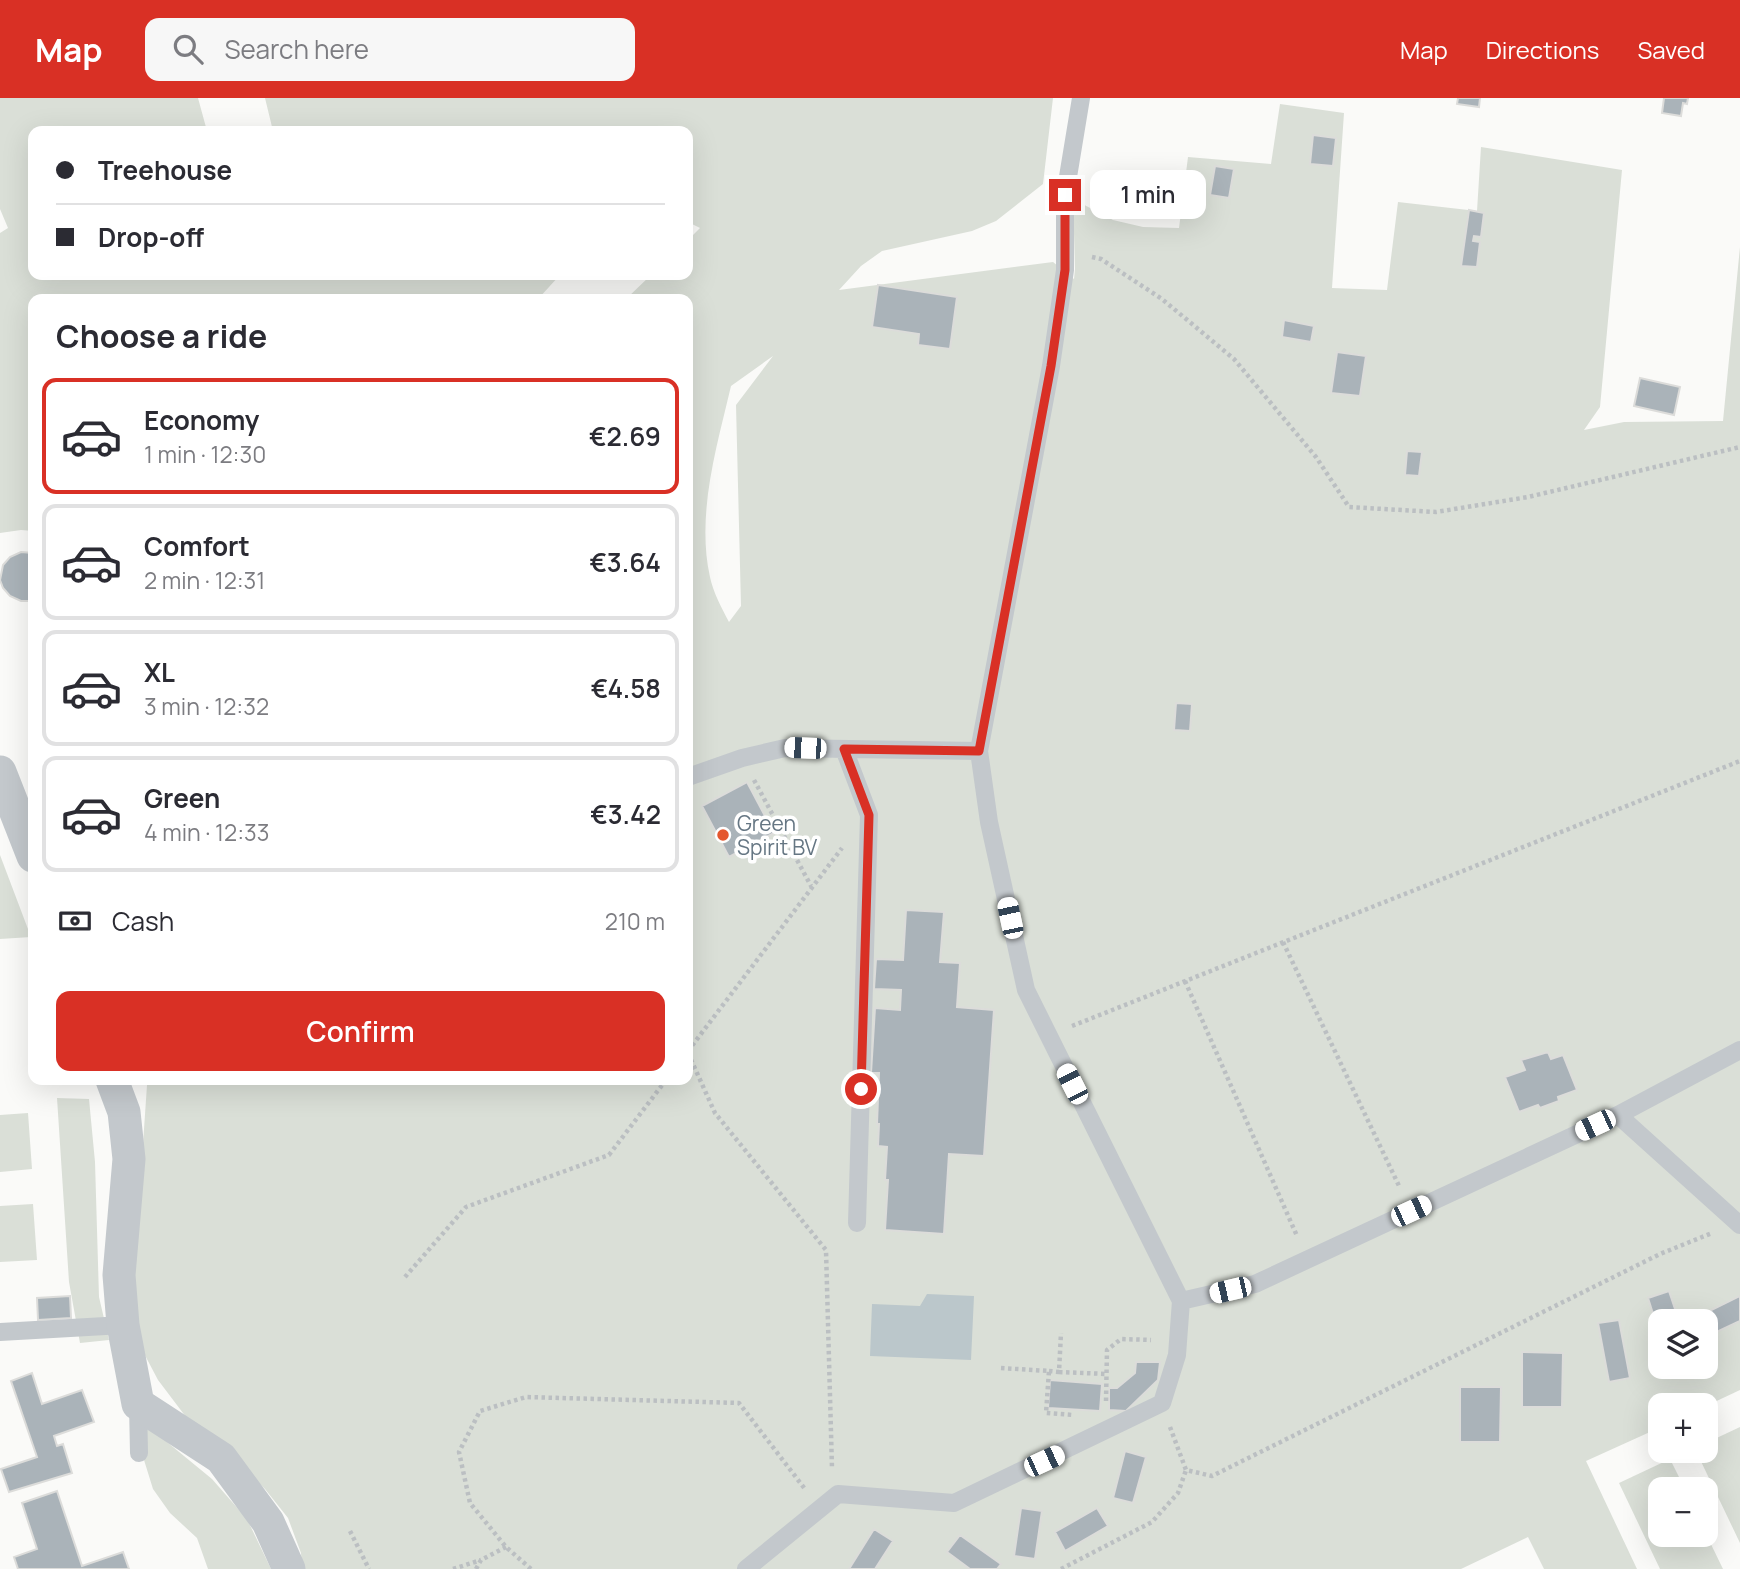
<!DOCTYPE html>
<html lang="en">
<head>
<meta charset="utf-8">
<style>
  :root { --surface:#fff; --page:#f7f7f7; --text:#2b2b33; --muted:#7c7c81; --line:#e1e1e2; --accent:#d93025 }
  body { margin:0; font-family:Manrope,sans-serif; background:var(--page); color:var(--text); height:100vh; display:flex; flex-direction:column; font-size:26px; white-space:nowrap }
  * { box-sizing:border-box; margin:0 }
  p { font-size:23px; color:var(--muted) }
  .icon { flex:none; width:38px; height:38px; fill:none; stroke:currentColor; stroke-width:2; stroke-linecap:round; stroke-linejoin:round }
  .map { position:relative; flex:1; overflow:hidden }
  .sheet { position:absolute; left:28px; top:196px; width:665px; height:791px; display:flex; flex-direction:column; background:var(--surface); border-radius:14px; box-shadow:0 7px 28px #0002 }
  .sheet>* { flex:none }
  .top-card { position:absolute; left:28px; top:28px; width:665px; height:154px; border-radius:14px; box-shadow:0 7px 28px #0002; display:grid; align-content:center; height:154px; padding:0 28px; background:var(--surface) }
  .buttons { position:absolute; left:1648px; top:1211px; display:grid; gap:14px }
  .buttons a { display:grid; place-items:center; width:70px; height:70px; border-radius:14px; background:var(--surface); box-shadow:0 7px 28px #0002; font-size:35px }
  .end { position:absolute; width:32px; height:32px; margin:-16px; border:9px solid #d93025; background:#fff; box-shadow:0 0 0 4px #fff }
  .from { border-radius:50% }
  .bubble { position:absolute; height:49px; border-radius:14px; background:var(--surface); box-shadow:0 7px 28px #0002; font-size:23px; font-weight:600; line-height:49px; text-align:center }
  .car { position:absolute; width:21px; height:42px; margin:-21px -10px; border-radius:9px; box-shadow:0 0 5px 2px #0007; background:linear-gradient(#fff 24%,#345 0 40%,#fff 0 76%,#345 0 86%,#fff 0) }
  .top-card b { display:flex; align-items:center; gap:24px; height:66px; font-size:26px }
  .top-card b+b { border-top:2px solid var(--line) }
  .top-card i { width:18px; height:18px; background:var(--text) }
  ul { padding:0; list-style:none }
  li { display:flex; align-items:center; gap:21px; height:116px; margin:0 14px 10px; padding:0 14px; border:4px solid var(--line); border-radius:14px }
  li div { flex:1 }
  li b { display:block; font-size:26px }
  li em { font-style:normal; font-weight:600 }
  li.active { border-color:var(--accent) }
  li>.icon { width:63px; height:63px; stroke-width:1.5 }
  h2 { padding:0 28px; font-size:32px; line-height:84px }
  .pay { display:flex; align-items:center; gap:18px; height:77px; padding:0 28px; font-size:26px }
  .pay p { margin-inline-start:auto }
  .primary-button { display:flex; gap:14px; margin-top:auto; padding:14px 28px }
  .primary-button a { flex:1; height:80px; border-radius:14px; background:var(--accent); color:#fff; font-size:28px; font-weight:600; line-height:80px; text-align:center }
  header { display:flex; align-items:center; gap:42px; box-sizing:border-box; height:98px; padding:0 35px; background:var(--accent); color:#fff }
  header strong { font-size:33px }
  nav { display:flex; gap:38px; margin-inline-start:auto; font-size:24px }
  .search { width:490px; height:63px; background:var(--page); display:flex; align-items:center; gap:18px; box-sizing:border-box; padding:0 24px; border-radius:14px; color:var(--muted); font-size:26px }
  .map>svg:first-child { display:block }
</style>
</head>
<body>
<header>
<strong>Map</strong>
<div class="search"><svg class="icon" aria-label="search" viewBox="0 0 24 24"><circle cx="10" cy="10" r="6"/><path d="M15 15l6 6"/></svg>Search here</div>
<nav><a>Map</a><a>Directions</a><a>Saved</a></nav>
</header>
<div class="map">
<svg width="1740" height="1471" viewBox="0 0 1740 1471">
  <rect width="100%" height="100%" fill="#fafaf8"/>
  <!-- green -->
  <path fill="#dadfd7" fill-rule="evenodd" d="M0 0H198L207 33H33V177H560L538 201H33V433L21 432 0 435V135L8 130 0 111Z
    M265 0H1053L1043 86 996 123 972 133 882 153 861 168 839 192 1053 164 1074 181 1075 171 1073 101 1113 122 1143 129 1179 130 1188 59 1271 66 1280 6 1344 15 1332 190 1387 192 1398 104 1477 113 1481 49 1622 72 1600 309 1584 332 1624 324 1723 323 1740 149V1292L1706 1308 1661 1307V1329L1586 1363 1637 1471H1544L1528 1439 1461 1471H302L301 1455 288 1420 265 1391 221 1347 186 1319 158 1282 138 1244 129 1193 140 1090 147 987 149 982H162L164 986 173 982H688V201H626L651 177H688V142L700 130 688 124V33H273ZM773 258 736 307 741 508 729 524C722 511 713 494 710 479 696 416 717 348 731 288ZM1661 1223H1706V1269H1661Z
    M0 757 31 839 0 841Z
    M57 1000 89 1001 95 1064 99 1199 109 1242 80 1245 69 1184Z
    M28 1015 32 1071 0 1074V1017Z
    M33 1106 37 1162 0 1164V1108Z
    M143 1317 156 1335 212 1381 247 1421 271 1471H208L197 1440 170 1415 153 1391 144 1362Z
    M1740 1329V1445L1696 1353H1706V1345Z
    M1670 1361 1685 1391H1661V1437L1706 1436 1723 1471H1660L1619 1385Z"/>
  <!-- water -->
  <path fill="#bbc7cb" d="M927 1196 974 1198 971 1262 870 1258 872 1206 920 1208Z"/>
  <!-- building -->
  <path fill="#aab3b9" stroke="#dcdcda" stroke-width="2" d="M1458 0H1480L1479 9 1457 6Z
    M1664 0H1688L1687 6 1683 5 1681 18 1662 15Z
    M1313 37 1336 40 1333 68 1310 66Z
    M1215 68 1234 71 1229 100 1210 97Z
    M1469 112 1484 115 1481 139 1474 138 1473 143 1480 144 1477 169 1461 168Z
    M878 187 957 199 950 251 918 247 919 236 872 229Z
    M1284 222 1314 228 1311 244 1282 239Z
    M1337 254 1366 258 1360 298 1331 295Z
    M1640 280 1680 289 1674 317 1634 308Z
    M1407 353 1422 354 1419 378 1405 377Z
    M21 454 33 455V501L28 503H21L10 498 3 490 0 482 3 467 10 459Z
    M1176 605 1192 606 1190 633 1174 632Z
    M747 684 774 735 729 759 702 708Z
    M906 812 944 814 940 864 960 865 957 909 994 912 984 1058 949 1056 944 1136 885 1132 888 1082H885L887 1049 878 1048 879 1026H877L879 975H871L875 910 900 912 901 892 874 891 876 861 903 862Z
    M1548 954 1551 961 1563 957 1577 992 1558 999 1559 1003 1540 1010 1538 1007 1519 1014 1505 979 1525 972 1521 962Z
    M1669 1193 1679 1223H1661V1241L1648 1200Z
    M70 1198 71 1220 38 1222 37 1200Z
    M1740 1198V1223L1706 1239V1223L1693 1221Z
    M1619 1222 1630 1280 1609 1284 1598 1225Z
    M1522 1254 1563 1255 1562 1309H1522Z
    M1136 1264H1160L1158 1282 1126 1313 1109 1312V1290H1117L1135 1275Z
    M32 1275 42 1306 82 1292 94 1324 54 1338 57 1348 63 1346 72 1375 9 1394 1 1371 37 1359 11 1283Z
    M1050 1282 1102 1286 1100 1313 1048 1310Z
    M1460 1289H1501L1500 1344H1460Z
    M1125 1353 1146 1359 1133 1405 1113 1400Z
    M57 1393 82 1468 123 1454 129 1471H18L14 1459 37 1451 22 1405Z
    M1021 1410 1042 1413 1035 1461 1014 1458Z
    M1097 1410 1108 1428 1065 1453 1055 1434Z
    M874 1431 893 1443 875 1471H849Z
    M960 1437 1001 1466 997 1471H970L947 1454Z"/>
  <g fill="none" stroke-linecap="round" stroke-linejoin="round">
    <!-- path -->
    <path stroke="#bbbfc2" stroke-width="4.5" stroke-dasharray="3.5 3.5" stroke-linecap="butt" d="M1092 159 1101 161 1162 201 1234 261 1316 359 1349 409 1436 414 1528 399 1740 349
      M754 682 811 788
      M1283 844 1400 1090
      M1185 883 1297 1138
      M1072 928 1740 663
      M688 953 842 750
      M688 955 715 1015 826 1152 832 1371
      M405 1179 466 1109 609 1057 666 982
      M1001 1270 1049 1273 1046 1315 1073 1317
      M1049 1273 1059 1274 1061 1235
      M1059 1274 1107 1276
      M1106 1303 1107 1252 1121 1241 1151 1242
      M1170 1329 1186 1372 1212 1378 1660 1156 1712 1135
      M350 1433 369 1471
      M453 1471 481 1462
      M476 1471 481 1462 506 1449
      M531 1471 506 1449 470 1405 459 1354 480 1313 526 1299 739 1305 805 1391
      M1061 1471 1152 1424 1178 1395 1186 1372"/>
    <!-- service -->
    <path stroke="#c3c8cc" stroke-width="18" d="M844 651 869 717 857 1125
      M688 679 742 660 785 650 979 653
      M1618 1017 1740 1127
      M1181 1203 1255 1186 1618 1017 1740 952
      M0 1234 123 1227
      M138 1306 139 1355
      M746 1471 838 1396 954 1405 1162 1305 1177 1257 1181 1203 1026 892 989 724 979 653 1051 268 1065 172V97L1081 0"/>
    <!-- minor -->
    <path stroke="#c3c8cc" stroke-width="33" d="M0 674 33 758
      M112 982 124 1014 129 1061 119 1177 123 1227 138 1306 221 1360 268 1424 289 1471"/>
  </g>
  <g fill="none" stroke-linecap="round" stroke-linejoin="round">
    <!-- route -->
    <path stroke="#d93025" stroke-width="9" d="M861 991 869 717 844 651 979 653 1051 268 1065 172V97"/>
  </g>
  <!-- markers -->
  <circle fill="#e4572e" stroke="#fff" stroke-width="2.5" cx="723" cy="737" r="7"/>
  <g text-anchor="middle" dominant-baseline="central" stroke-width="7" stroke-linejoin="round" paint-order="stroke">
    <!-- poi labels -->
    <g font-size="21" fill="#657683" stroke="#fff" text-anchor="start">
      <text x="737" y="725">Green<tspan x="737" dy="24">Spirit BV</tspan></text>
    </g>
  </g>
</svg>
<div class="buttons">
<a><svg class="icon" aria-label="layers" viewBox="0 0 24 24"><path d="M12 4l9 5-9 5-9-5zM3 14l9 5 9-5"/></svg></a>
<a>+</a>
<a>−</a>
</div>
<i class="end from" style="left:861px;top:991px"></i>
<i class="end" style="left:1065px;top:97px"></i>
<div class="bubble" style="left:1090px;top:72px;width:116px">1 min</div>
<i class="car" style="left:805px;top:650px;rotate:272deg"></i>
<i class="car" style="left:1010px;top:820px;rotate:348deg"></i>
<i class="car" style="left:1072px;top:986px;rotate:333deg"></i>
<i class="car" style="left:1595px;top:1027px;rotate:245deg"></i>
<i class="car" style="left:1411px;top:1113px;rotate:65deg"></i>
<i class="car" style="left:1230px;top:1192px;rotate:257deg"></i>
<i class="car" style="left:1044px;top:1363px;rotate:65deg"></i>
<div class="top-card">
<b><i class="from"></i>Treehouse</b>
<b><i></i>Drop-off</b>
</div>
<section class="sheet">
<h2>Choose a ride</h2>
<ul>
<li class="active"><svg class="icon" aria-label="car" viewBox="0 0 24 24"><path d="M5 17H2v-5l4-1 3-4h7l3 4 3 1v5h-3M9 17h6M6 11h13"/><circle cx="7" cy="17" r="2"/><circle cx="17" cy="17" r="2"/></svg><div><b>Economy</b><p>1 min · 12:30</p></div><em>€2.69</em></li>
<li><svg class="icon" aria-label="car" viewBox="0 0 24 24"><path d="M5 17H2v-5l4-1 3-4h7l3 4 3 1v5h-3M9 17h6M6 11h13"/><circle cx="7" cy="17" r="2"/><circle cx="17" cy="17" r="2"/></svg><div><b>Comfort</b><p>2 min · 12:31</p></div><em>€3.64</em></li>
<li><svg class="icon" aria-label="car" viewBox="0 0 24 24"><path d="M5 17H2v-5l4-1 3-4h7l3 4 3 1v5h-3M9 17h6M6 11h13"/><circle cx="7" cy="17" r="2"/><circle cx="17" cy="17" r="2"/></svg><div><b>XL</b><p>3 min · 12:32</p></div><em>€4.58</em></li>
<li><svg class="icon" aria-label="car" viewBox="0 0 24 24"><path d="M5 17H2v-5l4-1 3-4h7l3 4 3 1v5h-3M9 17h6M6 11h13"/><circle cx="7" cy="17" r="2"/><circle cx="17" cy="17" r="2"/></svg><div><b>Green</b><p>4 min · 12:33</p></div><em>€3.42</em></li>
</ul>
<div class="pay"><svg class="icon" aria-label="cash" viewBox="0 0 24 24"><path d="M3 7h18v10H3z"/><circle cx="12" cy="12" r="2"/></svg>Cash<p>210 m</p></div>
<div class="primary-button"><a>Confirm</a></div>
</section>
</div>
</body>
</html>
